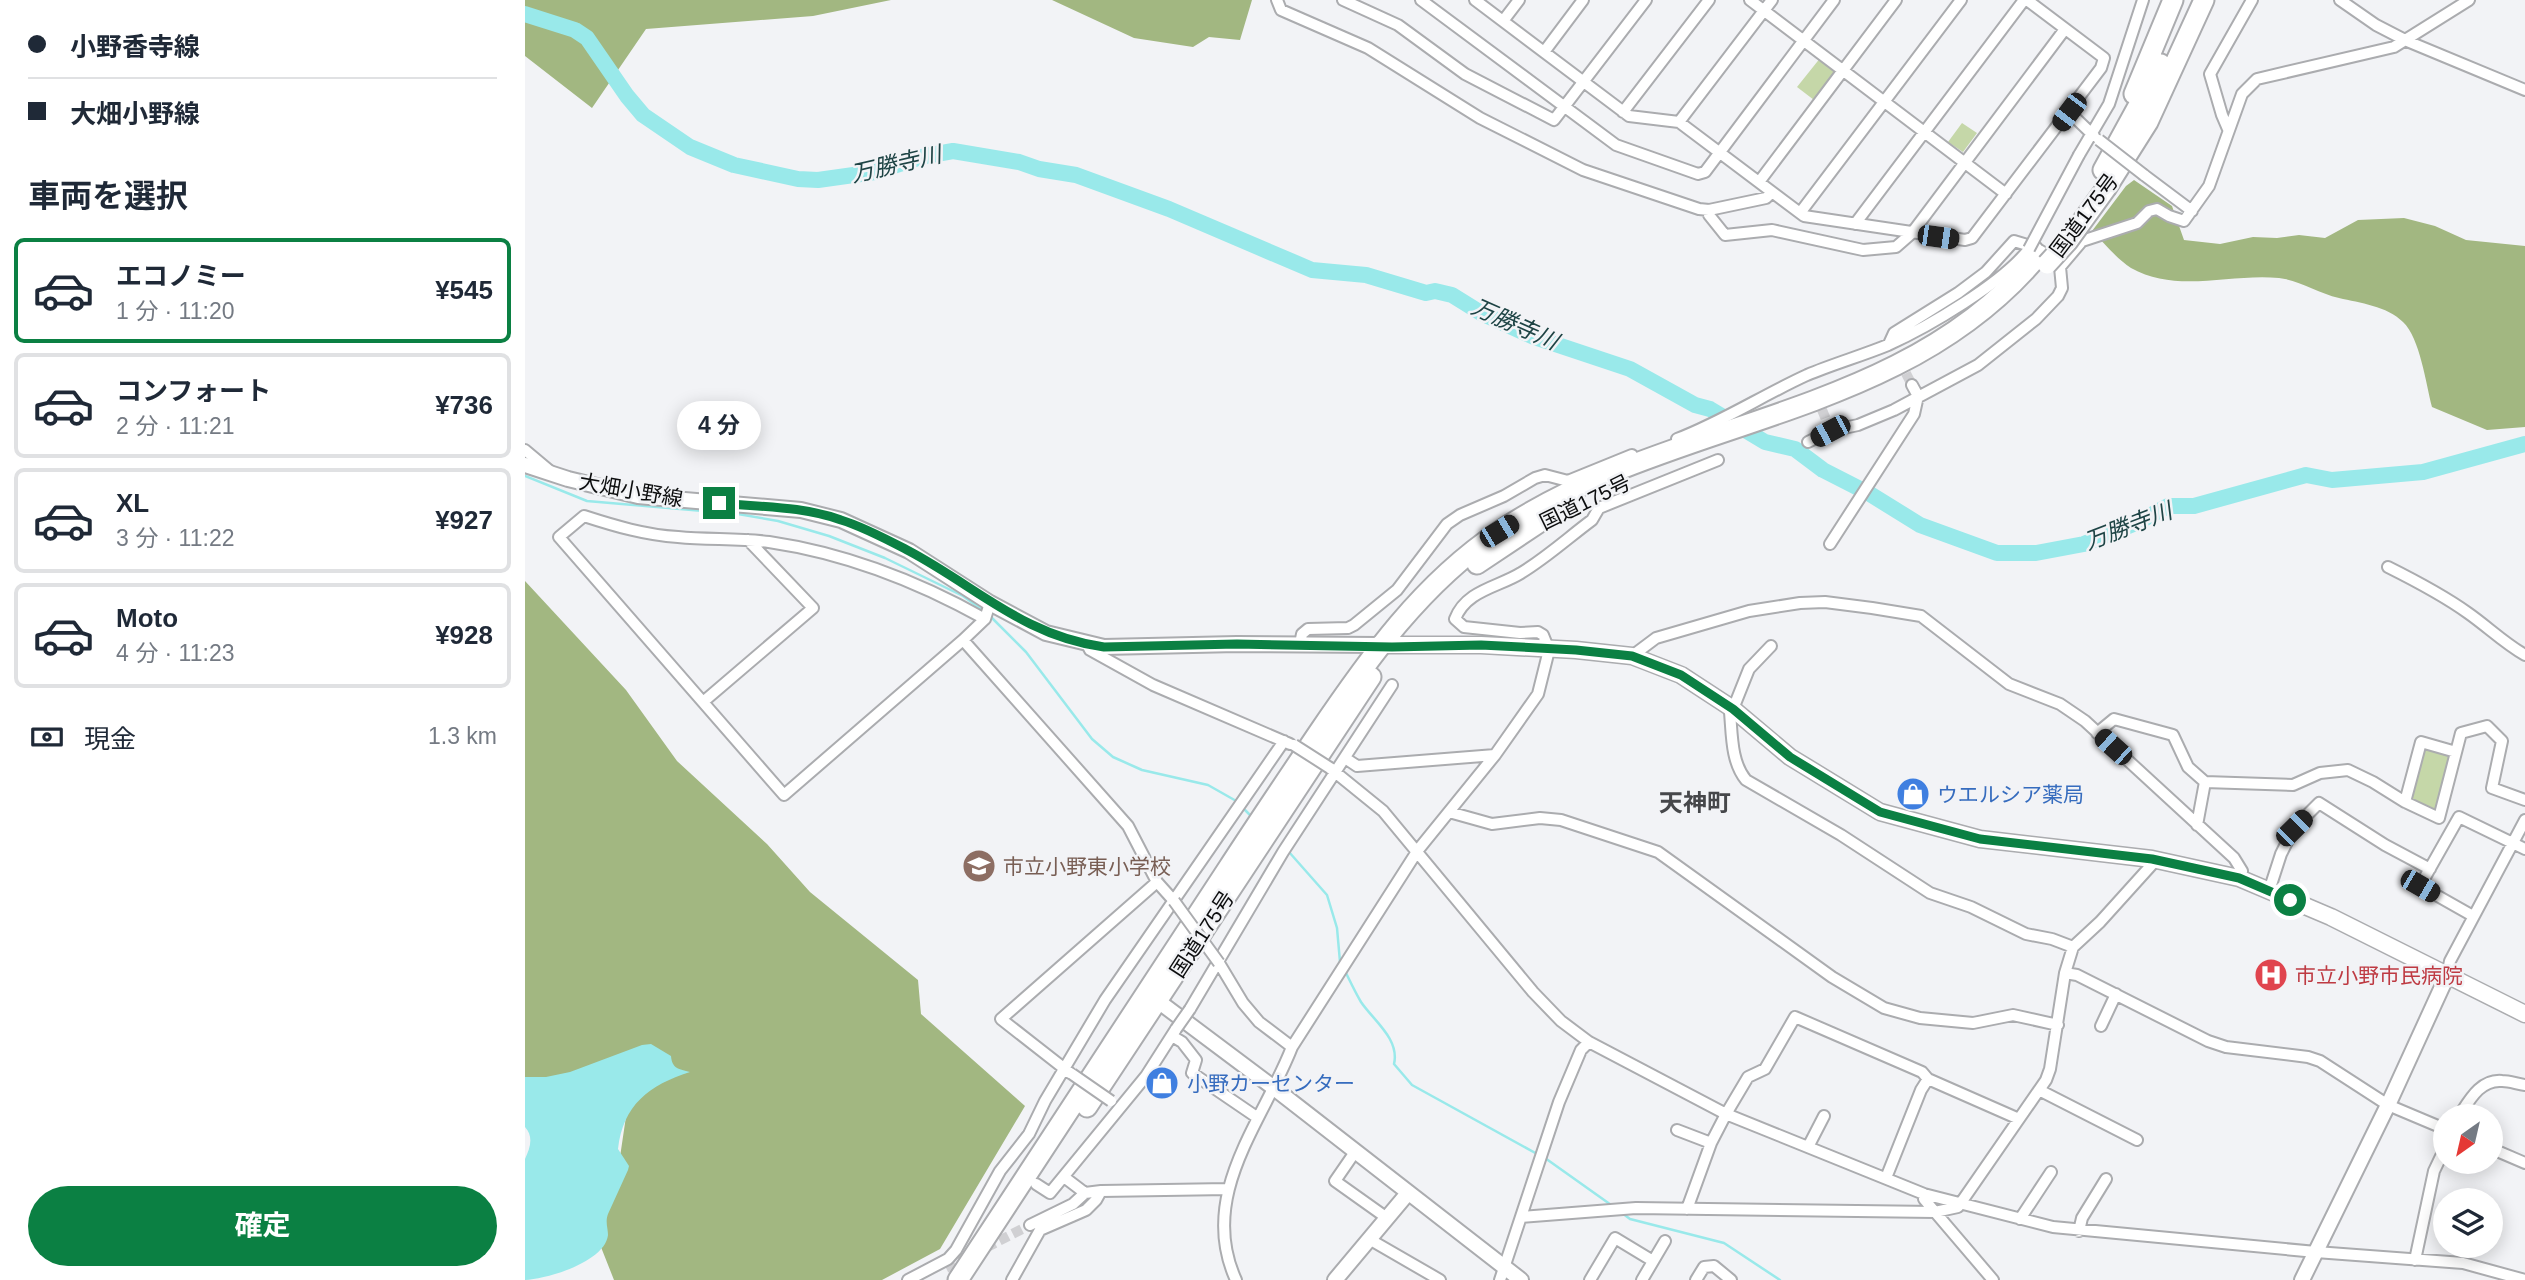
<!DOCTYPE html>
<html lang="ja">
<head>
<meta charset="utf-8">
<style>
  :root { --surface:#fff; --page:#f6f6f7; --text:#1f2937; --muted:#747a83; --line:#e0e1e3; --accent:#0b8043 }
  body { margin:0; font-family:Helvetica,"Noto Sans JP",sans-serif; background:var(--page); color:var(--text); height:100vh; display:flex; flex-direction:column; font-size:26px; white-space:nowrap }
  * { box-sizing:border-box; margin:0 }
  p { font-size:23px; color:var(--muted) }
  .icon { flex:none; width:38px; height:38px; fill:none; stroke:currentColor; stroke-width:2; stroke-linecap:round; stroke-linejoin:round }
  .map { position:relative; flex:1; overflow:hidden }
  .side { display:flex; flex-direction:column; background:var(--surface); width:525px }
  .side>* { flex:none }
  .hud { display:grid; align-content:center; height:154px; padding:0 28px; background:var(--surface) }
  .needle { width:46px; rotate:214deg }
  .controls { position:absolute; left:1908px; top:1104px; display:grid; gap:14px }
  .controls a { display:grid; place-items:center; width:70px; height:70px; border-radius:50%; background:var(--surface); box-shadow:0 4px 18px #0003; font-size:35px }
  .end { position:absolute; width:32px; height:32px; margin:-16px; border:9px solid #0b8043; background:#fff; box-shadow:0 0 0 4px #fff }
  .from { border-radius:50% }
  .bubble { position:absolute; height:49px; border-radius:24px; background:var(--surface); box-shadow:0 4px 18px #0003; font-size:23px; font-weight:700; line-height:49px; text-align:center }
  .car { position:absolute; width:21px; height:42px; margin:-21px -10px; border-radius:9px; box-shadow:0 0 5px 2px #0007; background:linear-gradient(#222 24%,#8ab4d8 0 40%,#222 0 76%,#8ab4d8 0 86%,#222 0) }
  .hud b { display:flex; align-items:center; gap:24px; height:66px; font-size:26px }
  .hud b+b { border-top:2px solid var(--line) }
  .hud i { width:18px; height:18px; background:var(--text) }
  ul { padding:0; list-style:none }
  li { display:flex; align-items:center; gap:21px; height:105px; margin:0 14px 10px; padding:0 14px; border:4px solid var(--line); border-radius:10px }
  li div { flex:1 }
  li b { display:block; font-size:26px }
  li em { font-style:normal; font-weight:700 }
  li.active { border-color:var(--accent) }
  li>.icon { width:63px; height:63px; stroke-width:1.5 }
  h2 { padding:0 28px; font-size:32px; line-height:84px }
  .pay { display:flex; align-items:center; gap:18px; height:77px; padding:0 28px; font-size:26px }
  .pay p { margin-inline-start:auto }
  .cta { display:flex; gap:14px; margin-top:auto; padding:14px 28px }
  .cta a { flex:1; height:80px; border-radius:42px; background:var(--accent); color:#fff; font-size:28px; font-weight:700; line-height:80px; text-align:center }
  main { display:flex; flex:1; min-height:0 }
  .map>svg:first-child { display:block }
</style>
</head>
<body>
<main>
<section class="side">
<div class="hud">
<b><i class="from"></i>小野香寺線</b>
<b><i></i>大畑小野線</b>
</div>
<h2>車両を選択</h2>
<ul>
<li class="active"><svg class="icon" aria-label="car" viewBox="0 0 24 24"><path d="M5 17H2v-5l4-1 3-4h7l3 4 3 1v5h-3M9 17h6M6 11h13"/><circle cx="7" cy="17" r="2"/><circle cx="17" cy="17" r="2"/></svg><div><b>エコノミー</b><p>1 分 · 11:20</p></div><em>¥545</em></li>
<li><svg class="icon" aria-label="car" viewBox="0 0 24 24"><path d="M5 17H2v-5l4-1 3-4h7l3 4 3 1v5h-3M9 17h6M6 11h13"/><circle cx="7" cy="17" r="2"/><circle cx="17" cy="17" r="2"/></svg><div><b>コンフォート</b><p>2 分 · 11:21</p></div><em>¥736</em></li>
<li><svg class="icon" aria-label="car" viewBox="0 0 24 24"><path d="M5 17H2v-5l4-1 3-4h7l3 4 3 1v5h-3M9 17h6M6 11h13"/><circle cx="7" cy="17" r="2"/><circle cx="17" cy="17" r="2"/></svg><div><b>XL</b><p>3 分 · 11:22</p></div><em>¥927</em></li>
<li><svg class="icon" aria-label="car" viewBox="0 0 24 24"><path d="M5 17H2v-5l4-1 3-4h7l3 4 3 1v5h-3M9 17h6M6 11h13"/><circle cx="7" cy="17" r="2"/><circle cx="17" cy="17" r="2"/></svg><div><b>Moto</b><p>4 分 · 11:23</p></div><em>¥928</em></li>
</ul>
<div class="pay"><svg class="icon" aria-label="cash" viewBox="0 0 24 24"><path d="M3 7h18v10H3z"/><circle cx="12" cy="12" r="2"/></svg>現金<p>1.3 km</p></div>
<div class="cta"><a>確定</a></div>
</section>
<div class="map">
<svg width="2000" height="1280" viewBox="0 0 2000 1280">
  <rect width="100%" height="100%" fill="#f2f3f6"/>
  <!-- green -->
  <path fill="#c5d7a8" d="M1296 57 1312 70 1289 100 1272 87Z
    M1437 123 1452 133 1438 152 1423 142Z
    M1897 745 1927 755 1912 811 1884 801Z"/>
  <!-- forest -->
  <path fill="#a2b781" d="M0 0H366L288 16 121 29 67 108 0 56Z
    M527 0H727L715 40 684 37 668 47 609 38Z
    M1609 180 1647 206 1659 240 1695 244 1728 237 1752 238 1774 235 1800 238 1833 220 1879 218 1910 226 1941 240 2000 246V427L1962 430 1907 407C1901 384 1895 338 1878 322 1862 306 1835 303 1814 298 1793 293 1774 280 1754 278 1705 273 1652 294 1606 268 1592 259 1579 243 1567 231L1601 186Z
    M0 581 101 690 152 761 242 844 285 892 393 980 396 1014 500 1106 415 1249 357 1280H89L72 1237 95 1157 103 1103 0 1086Z"/>
  <!-- water -->
  <path fill="#99e9ea" d="M126 1044 146 1056C147 1069 154 1069 165 1072 124 1085 98 1105 93 1149L104 1166 103 1170 83 1214C80 1222 83 1228 83 1235 80 1262 22 1279 0 1280V1159C5 1148 9 1137 0 1127V1077H21L45 1072 117 1045Z"/>
  <g fill="none" stroke-linecap="round" stroke-linejoin="round">
    <!-- stream -->
    <path stroke="#99e9ea" stroke-width="2.5" d="M0 476 62 501 213 514 253 521 304 536 360 558 438 596 460 612
      M465 616 501 652 567 739 588 757 617 770 683 785 713 802
      M720 810 726 816
      M764 852 802 895 812 928 815 962
      M820 971C825 981 830 992 836 1002 848 1020 875 1039 869 1064L887 1085 1014 1155
      M1020 1158 1089 1207
      M1097 1213 1105 1219 1199 1243 1255 1280"/>
    <!-- river -->
    <path stroke="#99e9ea" stroke-width="16" d="M0 14 50 30 62 38 102 96 118 115 165 147 209 165 273 179 293 180 350 172 400 156 428 151 494 162 514 169 551 175 644 209 787 270 841 275 901 293 910 291 927 295 956 313 1009 337 1105 369 1170 405 1185 409 1240 442 1270 449 1298 470 1345 494 1395 525 1472 553H1511L1559 544 1613 522 1643 506H1669L1781 475 1807 480 1898 472 2000 444"/>
    <!-- street-tunnel -->
    <path stroke="#d0d0d3" stroke-width="10" stroke-dasharray="10 5" stroke-linecap="butt" d="M1374 360 1387 385
      M1291 395 1302 422
      M421 1268 505 1225"/>
    <defs>
      <path id="street" d="M752 0 756 10 843 48 955 118 1058 170 1174 209 1184 210 1241 198 1247 192
        M818 0 873 25 940 74 1029 120 1121 0
        M896 0 1091 145 1173 174 1180 172 1309 0
        M950 0 1104 116 1154 122 1279 216 1440 240 1447 238 1576 68 1579 58 1502 0
        M1225 0 1481 194
        M1815 0 1851 25 1882 41 2000 90
        M978 21 994 0
        M1019 52 1058 0
        M1098 112 1184 0
        M1544 112 1569 136
        M1154 122 1247 0
        M1703 129 1697 115 1685 74 1727 0
        M1554 155 1584 104 1618 0
        M1619 175 1667 211
        M1234 182 1371 0
        M1184 210V215L1200 235 1247 230 1338 250 1371 247 1387 233 1540 29
        M1275 213 1436 0
        M1330 224 1499 0
        M1364 344 1369 333 1433 293 1461 272 1489 241 1512 248
        M1152 439C1197 422 1238 395 1282 375 1308 364 1336 356 1363 345 1403 327 1478 283 1504 249
        M1283 442 1305 431 1333 425 1369 410 1453 365 1511 319 1533 296 1537 288 1535 267 1557 241 1612 223 1624 211 1632 209 1644 216 1659 221 1684 186 1717 94 1732 79 1869 47 1944 0
        M0 450 25 471
        M1305 544 1389 414 1393 396 1387 385
        M1863 567C1891 581 1918 595 1943 613 1963 627 1979 643 2000 655
        M460 619C394 582 319 553 244 542 214 538 183 540 153 537 120 535 90 526 59 516L34 537 259 795 438 640 460 619 465 603
        M438 640 603 826 632 882 649 901
        M562 644 565 650 628 685 765 744
        M775 644 777 634 783 629 823 628 829 625 872 590 922 524 935 515 979 496 1010 478 1020 475 1043 481 1107 455
        M1246 646 1224 669 1208 709 1205 712C1207 734 1206 762 1221 780L1316 835 1405 893 1446 907 1501 934 1527 939 1548 947
        M1107 656 1131 638 1224 611 1275 603 1300 602 1347 608 1396 616 1484 684 1535 704 1560 721 1709 858 1717 871 1714 878
        M178 702 288 608 223 540
        M1572 733 1589 719 1648 735 1663 767 1680 782
        M1931 752 1896 742 1880 802 1914 818 1936 733 1962 726 1977 741 1967 788 2000 800
        M820 758 832 766 970 755
        M805 768 858 811 1008 992 1036 1021 1064 1042 1201 1114 1399 1194 1528 1227 1791 1252 1938 1263 2000 1280
        M924 812 967 824 1015 818 1036 820 1133 852 1307 977 1359 1008 1395 1018 1448 1023 1488 1015 1533 1025
        M1672 825 1680 782 1768 785 1795 773 1823 770 1848 782 1880 802
        M1744 891 1756 854 1769 828 1794 803 1860 845 1905 869
        M1948 916 1895 886 1934 817 2000 849
        M694 963 718 1003 734 1022 767 1047
        M1540 973 1552 975 1683 1041 1701 1047 1783 1057 1795 1061 1863 1105 1920 1129
        M1922 976 1925 961 2000 820
        M665 1009 758 852 867 685
        M1576 1026 1591 994
        M647 1036 657 1042 671 1060 667 1073 733 1118
        M545 1073 476 1019 632 882
        M1514 1090 1612 1140
        M1934 1116C1944 1101 1955 1079 1977 1081 1985 1081 1992 1084 2000 1085
        M1152 1130 1186 1143
        M1283 1147 1299 1116
        M1965 1148 2000 1163
        M830 1152 810 1181 862 1218
        M539 1177 560 1193 576 1191 703 1189
        M1361 1178 1396 1090 1403 1079
        M511 1184 525 1193 621 1076 651 1029
        M1399 1194V1199L1468 1280
        M1162 1209 1186 1143 1201 1114 1223 1077 1240 1069 1270 1017 1397 1072 1403 1079 1494 1119
        M996 1217 1111 1208 1410 1212 1433 1207 1521 1080 1525 1069 1540 973 1548 947 1575 922 1631 860
        M1495 1219 1526 1172
        M505 1225 548 1204 560 1193
        M1554 1231 1557 1218 1581 1179
        M844 1239 915 1280
        M1890 1260 1909 1171 1920 1148
        M383 1280 423 1259 431 1250 475 1171 504 1134 520 1101 580 1000 759 741
        M487 1280 515 1230 561 1210 571 1200 576 1191
        M711 1280C672 1195 738 1122 767 1047L893 850 970 755 1013 694 1024 650 1018 635 1013 632 995 633 939 627 930 619C941 590 974 587 996 573 1021 558 1044 537 1067 520L1074 508 1193 460
        M975 1280 1034 1102 1056 1050 1064 1042
        M1065 1280 1090 1238 1128 1261
        M1117 1280 1140 1241
        M1171 1280 1179 1267 1189 1266 1206 1280"/>
      <path id="secondary" d="M0 465 43 479 113 496 276 510 316 520 384 551 465 603 521 633 579 647 712 644 853 645
        M625 995 749 1088 996 1280
        M810 1280 883 1193
        M1777 1280 1863 1105 1922 976"/>
      <path id="primary" d="M853 645H956L1051 650 1107 656 1156 675 1208 709 1265 757 1355 812 1455 839 1627 859 1714 878 1806 917 2000 1014"/>
      <path id="highway" d="M1609 94 1648 0
        M1578 170 1636 64
        M1582 187 1623 122 1679 0
        M952 564 1015 522
        M562 1107 846 677
        M433 1280C523 1141 614 1003 705 865 733 822 762 779 791 736 843 659 897 583 975 531 1146 416 1375 422 1514 255"/>
    </defs>
    <!-- street casing -->
    <use href="#street" stroke="#abacaf" stroke-width="14"/>
    <!-- secondary casing -->
    <use href="#secondary" stroke="#abacaf" stroke-width="18"/>
    <!-- primary casing -->
    <use href="#primary" stroke="#abacaf" stroke-width="19"/>
    <!-- highway casing -->
    <use href="#highway" stroke="#abacaf" stroke-width="23"/>
    <!-- street -->
    <use href="#street" stroke="#fff" stroke-width="10"/>
    <!-- secondary -->
    <use href="#secondary" stroke="#fff" stroke-width="14"/>
    <!-- primary -->
    <use href="#primary" stroke="#fff" stroke-width="16"/>
    <!-- highway -->
    <use href="#highway" stroke="#fff" stroke-width="19"/>
    <defs>
      <path id="street-bridge" d="M1574 140 1619 175
        M1504 249 1554 155
        M769 745 805 768
        M649 901 694 963
        M651 1029 665 1009
        M547 1074 586 1101"/>
      <path id="highway-bridge" d="M1522 264 1543 241 1582 187"/>
    </defs>
    <!-- street-bridge casing -->
    <use href="#street-bridge" stroke="#abacaf" stroke-width="14" stroke-linecap="butt"/>
    <!-- highway-bridge casing -->
    <use href="#highway-bridge" stroke="#abacaf" stroke-width="23" stroke-linecap="butt"/>
    <!-- street-bridge -->
    <use href="#street-bridge" stroke="#fff" stroke-width="10"/>
    <!-- highway-bridge -->
    <use href="#highway-bridge" stroke="#fff" stroke-width="19"/>
  </g>
  <g fill="none" stroke-linecap="round" stroke-linejoin="round">
    <!-- route -->
    <path stroke="#0b8043" stroke-width="9" d="M194 503C234 507 278 506 316 520 339 527 363 540 384 551 452 587 499 636 579 647L712 644 867 647 956 645 1051 650 1107 656 1156 675 1208 709 1265 757 1355 812 1455 839 1627 859 1714 878 1765 900"/>
  </g>
  <!-- icons -->
  <defs>
    <symbol id="shop-disc" viewBox="-11 -11 22 22"><circle r="9.5" fill="#3f7fe0" stroke="#f2f3f6"/><path d="M-5-2.5h2.3a2.7 3.5 0 0 1 5.4 0H5L5.5 6h-11ZM-1.5-2.5h3a1.5 2.3 0 0 0-3 0Z" fill="#fff"/></symbol>
    <symbol id="school-disc" viewBox="-11 -11 22 22"><circle r="9.5" fill="#8d6e63" stroke="#f2f3f6"/><path d="M0-5L7-2L0 1L-7-2ZM-4 1L0 2.5L4 1V4Q0 6-4 4Z" fill="#fff"/></symbol>
    <symbol id="hospital-disc" viewBox="-11 -11 22 22"><circle r="9.5" fill="#e0444e" stroke="#f2f3f6"/><path d="M-5-5h3v3.5h4V-5h3V5h-3V1.5h-4V5h-3Z" fill="#fff"/></symbol>
  </defs>
  <g fill-rule="evenodd">
    <use href="#shop-disc" x="1369" y="775" width="38" height="38"/>
    <use href="#school-disc" x="435" y="847" width="38" height="38"/>
    <use href="#hospital-disc" x="1727" y="956" width="38" height="38"/>
    <use href="#shop-disc" x="618" y="1064" width="38" height="38"/>
  </g>
  <g text-anchor="middle" dominant-baseline="central" stroke-width="5" stroke-linejoin="round" paint-order="stroke">
    <!-- street labels -->
    <g font-size="21" fill="#0c0d0e" stroke="#f2f3f6">
      <text transform="translate(1559 215) rotate(-53)">国道175号</text>
      <text transform="translate(106 490) rotate(10)">大畑小野線</text>
      <text transform="translate(1060 502) rotate(-26)">国道175号</text>
      <text transform="translate(677 934) rotate(-57)">国道175号</text>
    </g>
    <!-- shop labels -->
    <g font-size="21" fill="#366cbe" stroke="#f2f3f6" text-anchor="start">
      <text x="1412" y="794">ウエルシア薬局</text>
      <text x="662" y="1083">小野カーセンター</text>
    </g>
    <!-- education labels -->
    <g font-size="21" fill="#785e54" stroke="#f2f3f6" text-anchor="start">
      <text x="478" y="866">市立小野東小学校</text>
    </g>
    <!-- health labels -->
    <g font-size="21" fill="#be3a42" stroke="#f2f3f6" text-anchor="start">
      <text x="1770" y="975">市立小野市民病院</text>
    </g>
    <!-- water labels -->
    <g font-size="23" font-style="italic" fill="#1e4445" stroke="#f2f3f6">
      <text transform="translate(371 164) rotate(-13)">万勝寺川</text>
      <text transform="translate(990 324) rotate(24)">万勝寺川</text>
      <text transform="translate(1603 526) rotate(-21)">万勝寺川</text>
    </g>
    <!-- quarter labels -->
    <g font-size="24" font-weight="bold" fill="#46474a" stroke="#f2f3f6">
      <text x="1170" y="802">天神町</text>
    </g>
  </g>
</svg>
<div class="controls">
<a><svg class="needle" viewBox="-14 -14 28 28"><path d="M0-13l5 13h-10z" fill="#e53935"/><path d="M0 13l5-13h-10z" fill="#747a83"/></svg></a>
<a><svg class="icon" aria-label="layers" viewBox="0 0 24 24"><path d="M12 4l9 5-9 5-9-5zM3 14l9 5 9-5"/></svg></a>
</div>
<i class="end from" style="left:1765px;top:900px"></i>
<i class="end" style="left:194px;top:503px"></i>
<div class="bubble" style="left:152px;top:401px;width:84px">4 分</div>
<i class="car" style="left:1544px;top:112px;rotate:217deg"></i>
<i class="car" style="left:1413px;top:237px;rotate:98deg"></i>
<i class="car" style="left:1305px;top:431px;rotate:242deg"></i>
<i class="car" style="left:974px;top:531px;rotate:59deg"></i>
<i class="car" style="left:1588px;top:747px;rotate:312deg"></i>
<i class="car" style="left:1769px;top:828px;rotate:45deg"></i>
<i class="car" style="left:1895px;top:886px;rotate:120deg"></i>
</div>
</main>
</body>
</html>
